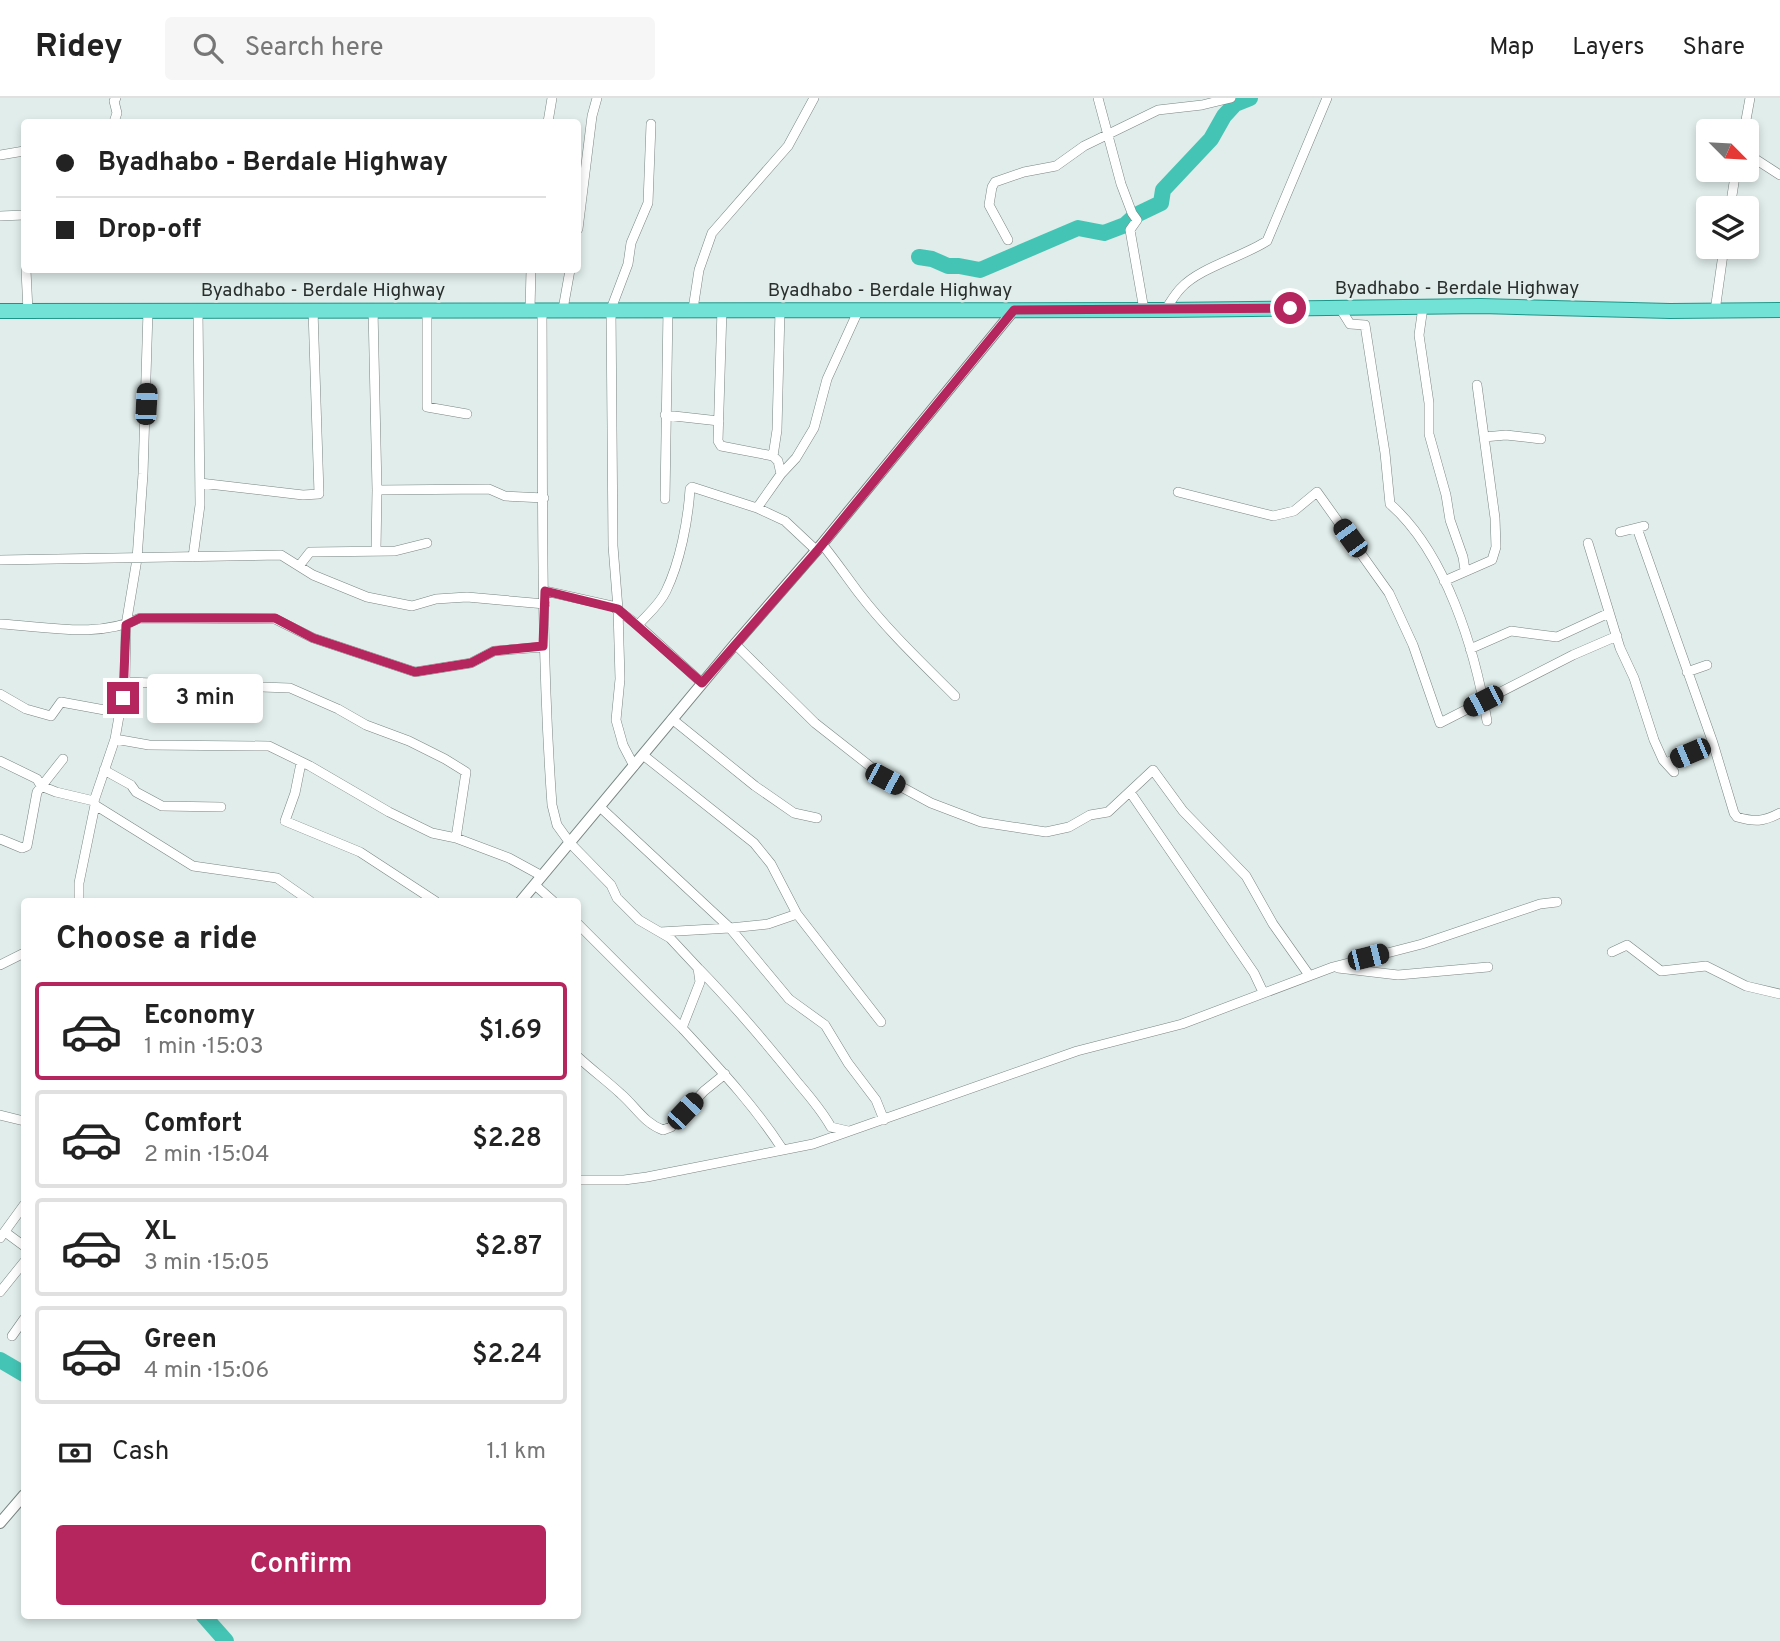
<!DOCTYPE html>
<html lang="en">
<head>
<meta charset="utf-8">
<style>
  :root { --surface:#fff; --page:#f6f6f6; --text:#222; --muted:#767676; --line:#e0e0e0; --accent:#b4265d }
  body { margin:0; font-family:Overpass,sans-serif; background:var(--page); color:var(--text); height:100vh; display:flex; flex-direction:column; font-size:26px; white-space:nowrap }
  * { box-sizing:border-box; margin:0 }
  p { font-size:23px; color:var(--muted) }
  .icon { flex:none; width:38px; height:38px; fill:none; stroke:currentColor; stroke-width:2; stroke-linecap:round; stroke-linejoin:round }
  .map { position:relative; flex:1; overflow:hidden }
  .side { position:absolute; left:21px; top:800px; width:560px; height:721px; display:flex; flex-direction:column; background:var(--surface); border-radius:7px; box-shadow:0 4px 10px #0003 }
  .side>* { flex:none }
  .hud { position:absolute; left:21px; top:21px; width:560px; height:154px; border-radius:7px; box-shadow:0 4px 10px #0003; display:grid; align-content:center; height:154px; padding:0 35px; background:var(--surface) }
  .needle { width:46px; rotate:114deg }
  .tools { position:absolute; left:1696px; top:21px; display:grid; gap:14px }
  .tools a { display:grid; place-items:center; width:63px; height:63px; border-radius:7px; background:var(--surface); box-shadow:0 4px 10px #0003; font-size:35px }
  .end { position:absolute; width:32px; height:32px; margin:-16px; border:9px solid #b4265d; background:#fff; box-shadow:0 0 0 4px #fff }
  .from { border-radius:50% }
  .bubble { position:absolute; height:49px; border-radius:7px; background:var(--surface); box-shadow:0 4px 10px #0003; font-size:23px; font-weight:600; line-height:49px; text-align:center }
  .car { position:absolute; width:21px; height:42px; margin:-21px -10px; border-radius:9px; box-shadow:0 0 5px 2px #0007; background:linear-gradient(#222 24%,#8ab4d8 0 40%,#222 0 76%,#8ab4d8 0 86%,#222 0) }
  .hud b { display:flex; align-items:center; gap:24px; height:66px; font-size:26px }
  .hud b+b { border-top:2px solid var(--line) }
  .hud i { width:18px; height:18px; background:var(--text) }
  ul { padding:0; list-style:none }
  li { display:flex; align-items:center; gap:21px; height:98px; margin:0 14px 10px; padding:0 21px; border:4px solid var(--line); border-radius:7px }
  li div { flex:1 }
  li b { display:block; font-size:26px }
  li em { font-style:normal; font-weight:600 }
  li.current { border-color:var(--accent) }
  li>.icon { width:63px; height:63px; stroke-width:1.5 }
  h2 { padding:0 35px; font-size:32px; line-height:84px }
  .pay { display:flex; align-items:center; gap:18px; height:77px; padding:0 35px; font-size:26px }
  .pay p { margin-inline-start:auto }
  .primary-button { display:flex; gap:14px; margin-top:auto; padding:14px 35px }
  .primary-button a { flex:1; height:80px; border-radius:7px; background:var(--accent); color:#fff; font-size:28px; font-weight:600; line-height:80px; text-align:center }
  header { display:flex; align-items:center; gap:42px; box-sizing:border-box; height:98px; padding:0 35px; background:var(--surface); border-bottom:2px solid var(--line) }
  header strong { font-size:33px }
  nav { display:flex; gap:38px; margin-inline-start:auto; font-size:24px }
  .search { width:490px; height:63px; background:var(--page); display:flex; align-items:center; gap:18px; box-sizing:border-box; padding:0 24px; border-radius:7px; color:var(--muted); font-size:26px }
  .map>svg:first-child { display:block }
</style>
</head>
<body>
<header>
<strong>Ridey</strong>
<div class="search"><svg class="icon" aria-label="search" viewBox="0 0 24 24"><circle cx="10" cy="10" r="6"/><path d="M15 15l6 6"/></svg>Search here</div>
<nav><a>Map</a><a>Layers</a><a>Share</a></nav>
</header>
<div class="map">
<svg width="1780" height="1543" viewBox="0 0 1780 1543">
  <rect width="100%" height="100%" fill="#e0edea"/>
  <g fill="none" stroke-linecap="round" stroke-linejoin="round">
    <!-- river -->
    <path stroke="#44c4b4" stroke-width="16" d="M919 159 932 161 948 168H959L980 172 1078 130 1104 135 1125 127 1136 117 1161 105 1163 92 1211 41 1224 18 1235 6 1250 0
      M0 1262 24 1276
      M203 1517 226 1543"/>
    <defs>
      <path id="minor" d="M1098 0 1121 86 1132 115 1137 122 1130 132 1144 212
        M114 24 117 15 114 3 116 0
        M548 24 552 0
        M1744 33 1750 0
        M1746 55 1780 77
        M0 57 24 53
        M1730 110 1736 72
        M0 118 24 117
        M578 131 592 18 597 0
        M1008 142 989 107 992 89 995 84 1024 74 1056 68 1084 48 1158 12 1202 7 1231 0
        M26 172 28 213
        M1423 209 1419 237 1429 305V336L1446 397 1450 422 1463 459 1465 472
        M1340 210 1350 226 1365 227 1385 355 1390 406C1446 455 1475 552 1487 623
        M373 211 377 392 376 452
        M530 211 531 172
        M542 211C543 376 540 542 552 707L557 727 570 745 611 787 617 800 639 822 670 840 698 870 700 884 682 930C718 969 754 1007 783 1052
        M563 211 570 172
        M693 211 699 172 712 135 788 48 814 0
        M722 211 718 343 721 348 773 358 778 363 781 376 757 410 785 423 817 453
        M427 212V309L467 316
        M1165 212C1170 205 1175 196 1181 190 1199 170 1242 159 1267 143L1327 0
        M1715 213 1724 149
        M665 317 719 323
        M1484 339 1506 337 1541 341
        M773 358 777 332 780 212
        M781 376 796 360 814 330 827 281 859 211
        M200 385 303 397 319 396 313 212
        M377 392 489 391 505 398 544 400
        M1178 394 1273 418 1294 413 1317 394 1389 495 1413 547 1440 625 1573 557 1617 538
        M665 401 668 211
        M1637 430 1713 645 1734 715 1737 719C1755 724 1763 724 1780 715
        M1620 434 1644 428
        M1588 445 1620 550 1634 580 1654 642 1663 662 1674 674
        M822 446C835 462 846 478 858 494 887 532 922 565 955 598
        M193 459 200 407 198 212
        M0 462 281 457 313 477 367 499 412 508 436 501 467 499 545 506
        M299 468 310 454 395 453 427 445
        M1444 483 1492 462 1496 449 1495 420 1477 287
        M545 493 612 508 638 527
        M0 526C45 528 98 541 140 520L275 521 313 540 415 574 471 565 494 553 543 549
        M735 546 815 625 885 680 931 705 981 724 1046 734 1069 729 1090 717 1108 714 1153 672 1183 713 1246 778 1273 826 1309 877
        M1470 551 1511 533 1557 539 1609 515
        M1687 574 1707 567
        M125 584 290 590 338 611 366 627 409 643 445 661 466 674 456 740
        M702 585 638 527C648 516 660 506 666 493 680 464 688 423 690 391L692 389 757 410
        M0 596 26 611 51 618 61 604 121 615
        M672 621 755 688 794 715 817 720
        M115 641 149 647 269 648 310 668 389 714 432 735 456 740 509 760 542 778
        M643 657 754 745 771 766 797 816 881 924
        M0 663 37 681 41 688 56 694 94 703
        M301 665 295 695 285 723 360 754 435 803
        M1666 665 1713 645
        M634 668 623 647 616 622 620 581 618 511 613 448 611 211 628 166 631 145 648 105 651 26
        M104 672 131 687 136 694 162 708 221 709
        M1130 694 1254 875 1263 894
        M95 707 193 768 277 780 310 803
        M600 709 730 830 768 826 797 816
        M0 741 22 750 27 748 37 694 63 661
        M535 787 553 803
        M79 803V785L95 707 94 703 115 641 125 584 126 527 137 461 143 376 148 213
        M578 826 682 930
        M660 834 730 830 789 901 825 927 848 965 876 1002 884 1022
        M1612 854 1627 847 1661 873 1706 868 1746 888 1780 896
        M0 867 24 855
        M1338 870 1398 877 1488 869
        M699 871C734 907 767 946 799 986 811 1000 822 1013 831 1029L848 1033
        M578 959C592 972 607 983 621 996 636 1009 644 1025 663 1032L671 1029 704 993 725 976
        M0 1017 24 1023
        M578 1082H624L647 1079 813 1046 1077 953 1182 926 1333 869 1422 846 1540 806 1557 804
        M5 1134 24 1148
        M0 1140 24 1107
        M0 1194 24 1164
        M12 1238 24 1221"/>
      <path id="tertiary" d="M521 803 735 546 822 446 1014 212
        M0 1425 24 1397"/>
      <path id="primary" d="M0 213 1165 212 1481 208 1670 213 1780 212"/>
    </defs>
    <!-- minor casing -->
    <use href="#minor" stroke="#7a8583" stroke-width="10"/>
    <!-- tertiary casing -->
    <use href="#tertiary" stroke="#7a8583" stroke-width="12"/>
    <!-- primary casing -->
    <use href="#primary" stroke="#1c9689" stroke-width="16"/>
    <!-- minor -->
    <use href="#minor" stroke="#fff" stroke-width="9"/>
    <!-- tertiary -->
    <use href="#tertiary" stroke="#fff" stroke-width="10"/>
    <!-- primary -->
    <use href="#primary" stroke="#73e2d6" stroke-width="14"/>
  </g>
  <g fill="none" stroke-linecap="round" stroke-linejoin="round">
    <!-- route -->
    <path stroke="#b4265d" stroke-width="9" d="M123 600 126 527 140 520H275L313 540 415 574 471 565 494 553 543 548 545 493 618 511 702 585 817 453 1014 212 1290 210"/>
  </g>
  <g text-anchor="middle" dominant-baseline="central" stroke-width="5" stroke-linejoin="round" paint-order="stroke">
    <!-- street labels -->
    <g font-size="19" fill="#292e2d" stroke="#e0edea">
      <text x="1457" y="191">Byadhabo - Berdale Highway</text>
      <text x="323" y="193">Byadhabo - Berdale Highway</text>
      <text x="890" y="193">Byadhabo - Berdale Highway</text>
    </g>
  </g>
</svg>
<div class="tools">
<a><svg class="needle" viewBox="-14 -14 28 28"><path d="M0-13l5 13h-10z" fill="#e53935"/><path d="M0 13l5-13h-10z" fill="#767676"/></svg></a>
<a><svg class="icon" aria-label="layers" viewBox="0 0 24 24"><path d="M12 4l9 5-9 5-9-5zM3 14l9 5 9-5"/></svg></a>
</div>
<i class="end from" style="left:1290px;top:210px"></i>
<i class="end" style="left:123px;top:600px"></i>
<div class="bubble" style="left:147px;top:576px;width:116px">3 min</div>
<i class="car" style="left:146px;top:306px;rotate:3deg"></i>
<i class="car" style="left:1350px;top:440px;rotate:324deg"></i>
<i class="car" style="left:1483px;top:603px;rotate:243deg"></i>
<i class="car" style="left:1690px;top:655px;rotate:247deg"></i>
<i class="car" style="left:885px;top:681px;rotate:118deg"></i>
<i class="car" style="left:1368px;top:859px;rotate:76deg"></i>
<i class="car" style="left:685px;top:1013px;rotate:43deg"></i>
<div class="hud">
<b><i class="from"></i>Byadhabo - Berdale Highway</b>
<b><i></i>Drop-off</b>
</div>
<section class="side">
<h2>Choose a ride</h2>
<ul>
<li class="current"><svg class="icon" aria-label="car" viewBox="0 0 24 24"><path d="M5 17H2v-5l4-1 3-4h7l3 4 3 1v5h-3M9 17h6M6 11h13"/><circle cx="7" cy="17" r="2"/><circle cx="17" cy="17" r="2"/></svg><div><b>Economy</b><p>1 min · 15:03</p></div><em>$1.69</em></li>
<li><svg class="icon" aria-label="car" viewBox="0 0 24 24"><path d="M5 17H2v-5l4-1 3-4h7l3 4 3 1v5h-3M9 17h6M6 11h13"/><circle cx="7" cy="17" r="2"/><circle cx="17" cy="17" r="2"/></svg><div><b>Comfort</b><p>2 min · 15:04</p></div><em>$2.28</em></li>
<li><svg class="icon" aria-label="car" viewBox="0 0 24 24"><path d="M5 17H2v-5l4-1 3-4h7l3 4 3 1v5h-3M9 17h6M6 11h13"/><circle cx="7" cy="17" r="2"/><circle cx="17" cy="17" r="2"/></svg><div><b>XL</b><p>3 min · 15:05</p></div><em>$2.87</em></li>
<li><svg class="icon" aria-label="car" viewBox="0 0 24 24"><path d="M5 17H2v-5l4-1 3-4h7l3 4 3 1v5h-3M9 17h6M6 11h13"/><circle cx="7" cy="17" r="2"/><circle cx="17" cy="17" r="2"/></svg><div><b>Green</b><p>4 min · 15:06</p></div><em>$2.24</em></li>
</ul>
<div class="pay"><svg class="icon" aria-label="cash" viewBox="0 0 24 24"><path d="M3 7h18v10H3z"/><circle cx="12" cy="12" r="2"/></svg>Cash<p>1.1 km</p></div>
<div class="primary-button"><a>Confirm</a></div>
</section>
</div>
</body>
</html>
